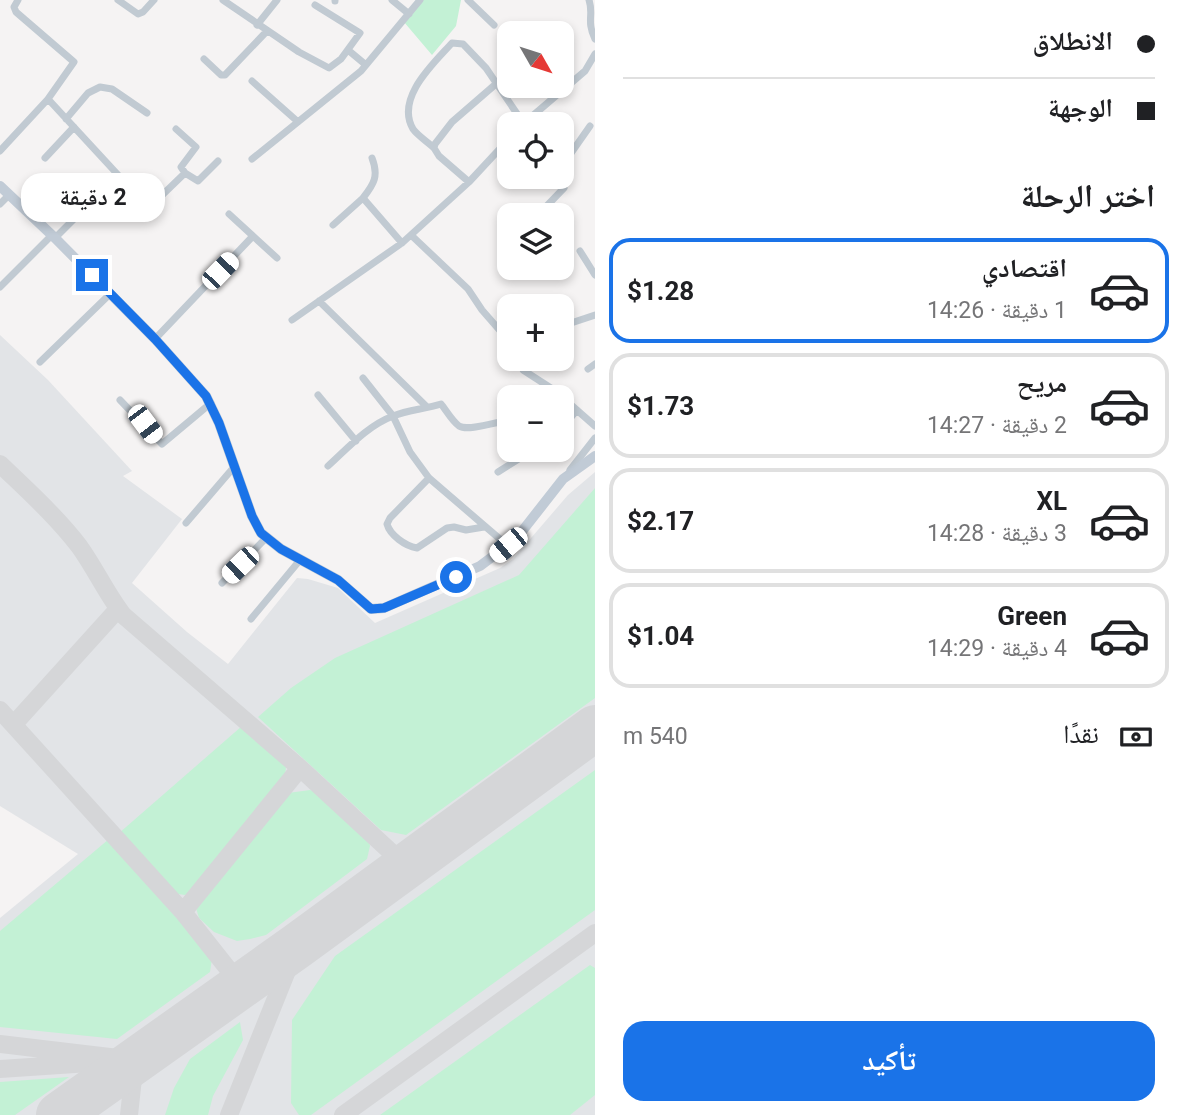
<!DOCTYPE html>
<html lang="ar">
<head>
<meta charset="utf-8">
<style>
  :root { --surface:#fff; --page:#f2f2f2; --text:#202124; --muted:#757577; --line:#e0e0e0; --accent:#1a73e8 }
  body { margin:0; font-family:Roboto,"Noto Naskh Arabic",sans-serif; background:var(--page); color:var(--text); direction:rtl; height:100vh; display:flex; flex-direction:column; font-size:26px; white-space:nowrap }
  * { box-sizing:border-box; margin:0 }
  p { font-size:23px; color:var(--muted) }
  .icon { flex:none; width:38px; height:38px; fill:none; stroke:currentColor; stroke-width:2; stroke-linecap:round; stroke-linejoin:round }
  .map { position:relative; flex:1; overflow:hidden; direction:ltr }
  .details { display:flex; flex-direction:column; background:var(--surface); width:588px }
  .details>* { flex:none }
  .top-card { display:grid; align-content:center; height:154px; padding:0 28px; background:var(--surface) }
  .needle { width:46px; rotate:129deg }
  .buttons { position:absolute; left:497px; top:21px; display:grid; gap:14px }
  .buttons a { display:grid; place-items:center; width:77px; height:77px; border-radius:14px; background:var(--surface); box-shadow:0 4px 10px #0003; font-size:35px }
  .end { position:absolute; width:32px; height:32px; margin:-16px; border:9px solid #1a73e8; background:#fff; box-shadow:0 0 0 4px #fff }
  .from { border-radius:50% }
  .bubble { position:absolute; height:49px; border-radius:21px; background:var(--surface); box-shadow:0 4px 10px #0003; font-size:23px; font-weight:700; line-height:49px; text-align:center; direction:rtl }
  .car { position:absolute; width:21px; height:42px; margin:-21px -10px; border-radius:9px; box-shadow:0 0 5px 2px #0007; background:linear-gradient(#fff 24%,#345 0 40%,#fff 0 76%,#345 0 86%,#fff 0) }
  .top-card b { display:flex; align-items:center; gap:24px; height:66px; font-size:26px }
  .top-card b+b { border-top:2px solid var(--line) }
  .top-card i { width:18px; height:18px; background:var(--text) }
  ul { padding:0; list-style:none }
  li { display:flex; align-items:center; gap:21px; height:105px; margin:0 14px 10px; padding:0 14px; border:4px solid var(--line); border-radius:21px }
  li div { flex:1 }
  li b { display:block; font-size:26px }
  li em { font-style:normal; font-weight:700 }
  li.on { border-color:var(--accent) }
  li>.icon { width:63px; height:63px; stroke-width:1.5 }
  h2 { padding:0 28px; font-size:32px; line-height:84px }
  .pay { display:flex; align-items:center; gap:18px; height:77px; padding:0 28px; font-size:26px }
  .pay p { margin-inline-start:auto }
  .action { display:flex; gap:14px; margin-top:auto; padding:14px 28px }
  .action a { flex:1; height:80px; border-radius:21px; background:var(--accent); color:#fff; font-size:28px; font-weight:700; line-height:80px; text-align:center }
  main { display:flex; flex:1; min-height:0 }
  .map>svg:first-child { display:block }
</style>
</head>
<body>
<main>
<section class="details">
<div class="top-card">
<b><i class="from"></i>الانطلاق</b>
<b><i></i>الوجهة</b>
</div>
<h2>اختر الرحلة</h2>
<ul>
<li class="on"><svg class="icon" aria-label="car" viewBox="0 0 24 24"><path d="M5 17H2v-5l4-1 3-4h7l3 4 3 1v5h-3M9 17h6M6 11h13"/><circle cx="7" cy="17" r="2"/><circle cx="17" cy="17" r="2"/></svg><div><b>اقتصادي</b><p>1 دقيقة · 14:26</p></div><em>$1.28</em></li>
<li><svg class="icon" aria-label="car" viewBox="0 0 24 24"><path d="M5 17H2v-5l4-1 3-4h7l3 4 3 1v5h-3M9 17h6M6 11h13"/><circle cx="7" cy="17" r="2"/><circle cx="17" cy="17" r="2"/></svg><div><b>مريح</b><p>2 دقيقة · 14:27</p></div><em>$1.73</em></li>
<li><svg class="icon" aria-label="car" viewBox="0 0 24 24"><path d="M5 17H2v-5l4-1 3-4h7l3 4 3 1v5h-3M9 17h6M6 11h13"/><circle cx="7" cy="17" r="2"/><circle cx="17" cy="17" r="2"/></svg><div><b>XL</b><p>3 دقيقة · 14:28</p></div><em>$2.17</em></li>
<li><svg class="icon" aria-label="car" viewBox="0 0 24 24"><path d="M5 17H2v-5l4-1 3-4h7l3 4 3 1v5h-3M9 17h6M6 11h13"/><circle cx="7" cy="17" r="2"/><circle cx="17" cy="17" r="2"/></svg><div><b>Green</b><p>4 دقيقة · 14:29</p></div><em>$1.04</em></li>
</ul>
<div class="pay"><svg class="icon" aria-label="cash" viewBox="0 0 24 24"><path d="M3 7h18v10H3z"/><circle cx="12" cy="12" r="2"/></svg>نقدًا<p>540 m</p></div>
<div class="action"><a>تأكيد</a></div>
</section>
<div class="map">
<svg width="595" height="1115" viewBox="0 0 595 1115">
  <rect width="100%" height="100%" fill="#f5f3f3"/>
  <!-- airport -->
  <path fill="#e2e4e7" d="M0 335 48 380 132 471 123 476 182 519 132 583 187 632 228 664 297 578 308 579 338 588 375 623 500 568 513 559 568 495 595 472V1115H0V918L78 854 0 806Z"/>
  <!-- green -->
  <path fill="#c3f1d5" d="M423 0H461L456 26 432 55 404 22Z
    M595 488V698L406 835 381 830 258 717 291 688 335 658 519 575Z
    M242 726 281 759 286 766 285 779 195 890 185 895 178 894 118 834Z
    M595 770V910L311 1115H299L291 1103 292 1020 335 956Z
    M310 790 318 793 368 836 370 846 367 859 266 935 250 939 237 941 214 932 199 918 196 908 288 793Z
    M109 839 212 959 210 972 117 1039 0 1027V931Z
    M590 965 595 968V1095L570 1115H380Z
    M240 1022 243 1040 213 1096 208 1115H165L174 1088 190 1059Z
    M69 1077 15 1115H0V1082Z"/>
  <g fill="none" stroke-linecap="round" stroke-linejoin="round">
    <!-- taxiway -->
    <path stroke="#d5d6d8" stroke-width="18" d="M0 464C27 490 56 516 79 546 95 568 106 593 123 615L300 768 405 865
      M0 710 183 912 240 984
      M14 724 118 609
      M183 912 300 768
      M0 1044 135 1060 0 1069
      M129 1115 135 1060
      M229 1115 297 946
      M343 1115 595 933"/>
    <!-- runway -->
    <path stroke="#d5d6d8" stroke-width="46" d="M59 1115 297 946 595 728"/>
    <!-- street -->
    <path stroke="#c1cad2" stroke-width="7" d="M18 0 14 7 16 12 74 62 48 99
      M118 0 138 14 143 12 154 0
      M223 0 299 52 329 68 341 59 360 33 315 5
      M392 0 409 14
      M468 0 494 25
      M589 0C594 15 586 20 595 39
      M335 1V0
      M257 25 277 0
      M348 50 366 65
      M204 59 221 75H225L267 31
      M252 81 297 121
      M66 119 88 93 100 87 112 89 147 113
      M523 124 585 71 595 54
      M176 129 196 147 181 167 185 173 198 181 218 161
      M434 148C428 142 418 136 413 129 395 98 434 63 452 43L463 44 486 68 524 124
      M0 151 48 99 144 203 148 205 155 202 185 173
      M45 158 74 127
      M252 159 361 71 420 0
      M562 166 590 126
      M469 182 439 156 434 148 435 144 452 122 497 83
      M363 198C374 184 379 176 372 158
      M0 204 9 195
      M229 214 277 258
      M538 215 564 188 555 177
      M333 225 363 198 402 243
      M411 235 468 289 482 310 509 341
      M55 238 94 199
      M580 251 595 275
      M0 287 52 235
      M319 301 426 406
      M292 320 402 243 469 182 509 139
      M562 326 595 315
      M155 339 253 236
      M522 359 523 370 554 390 595 426
      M40 362 110 294
      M588 369 595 364
      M363 378 393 416 410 452 429 478 508 546
      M318 395 356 441
      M542 397 554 390
      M120 400 162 444 211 403
      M562 428 577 410
      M328 466C348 448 367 426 393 416 408 410 425 409 441 404 446 410 452 421 459 426 469 432 496 421 509 421
      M570 470 595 438
      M498 472 533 450
      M429 478 390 518 387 524C390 535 405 546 417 548L447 528 454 527 466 530 484 527
      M186 523 234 467
      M222 583 266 538
      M251 619 300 560"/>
    <!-- secondary -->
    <path stroke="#c1cbd6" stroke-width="10" d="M0 186 55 238 155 339 206 396 219 423 252 516 261 533 281 549 338 580 371 609 384 608 480 566 516 539 563 479 595 456"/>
  </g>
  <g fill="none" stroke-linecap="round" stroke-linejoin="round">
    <!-- route -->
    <path stroke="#1a73e8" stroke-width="9" d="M92 275 155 339 206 396 219 423 252 516 261 533 281 549 338 580 371 609 384 608 456 577"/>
  </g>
</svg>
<div class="buttons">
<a><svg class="needle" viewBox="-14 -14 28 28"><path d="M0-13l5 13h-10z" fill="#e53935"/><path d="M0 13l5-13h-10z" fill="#757577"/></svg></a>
<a><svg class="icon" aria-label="locate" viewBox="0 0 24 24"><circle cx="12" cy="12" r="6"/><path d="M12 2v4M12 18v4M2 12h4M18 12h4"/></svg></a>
<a><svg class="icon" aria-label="layers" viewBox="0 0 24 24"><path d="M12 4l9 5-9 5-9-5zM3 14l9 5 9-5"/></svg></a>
<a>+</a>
<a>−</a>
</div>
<i class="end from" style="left:456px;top:577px"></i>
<i class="end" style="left:92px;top:275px"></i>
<div class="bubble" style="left:21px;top:173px;width:144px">2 دقيقة</div>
<i class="car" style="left:220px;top:271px;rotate:44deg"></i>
<i class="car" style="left:145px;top:424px;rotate:143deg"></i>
<i class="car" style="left:508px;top:545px;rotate:230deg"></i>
<i class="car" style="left:240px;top:565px;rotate:226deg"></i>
</div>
</main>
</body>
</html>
